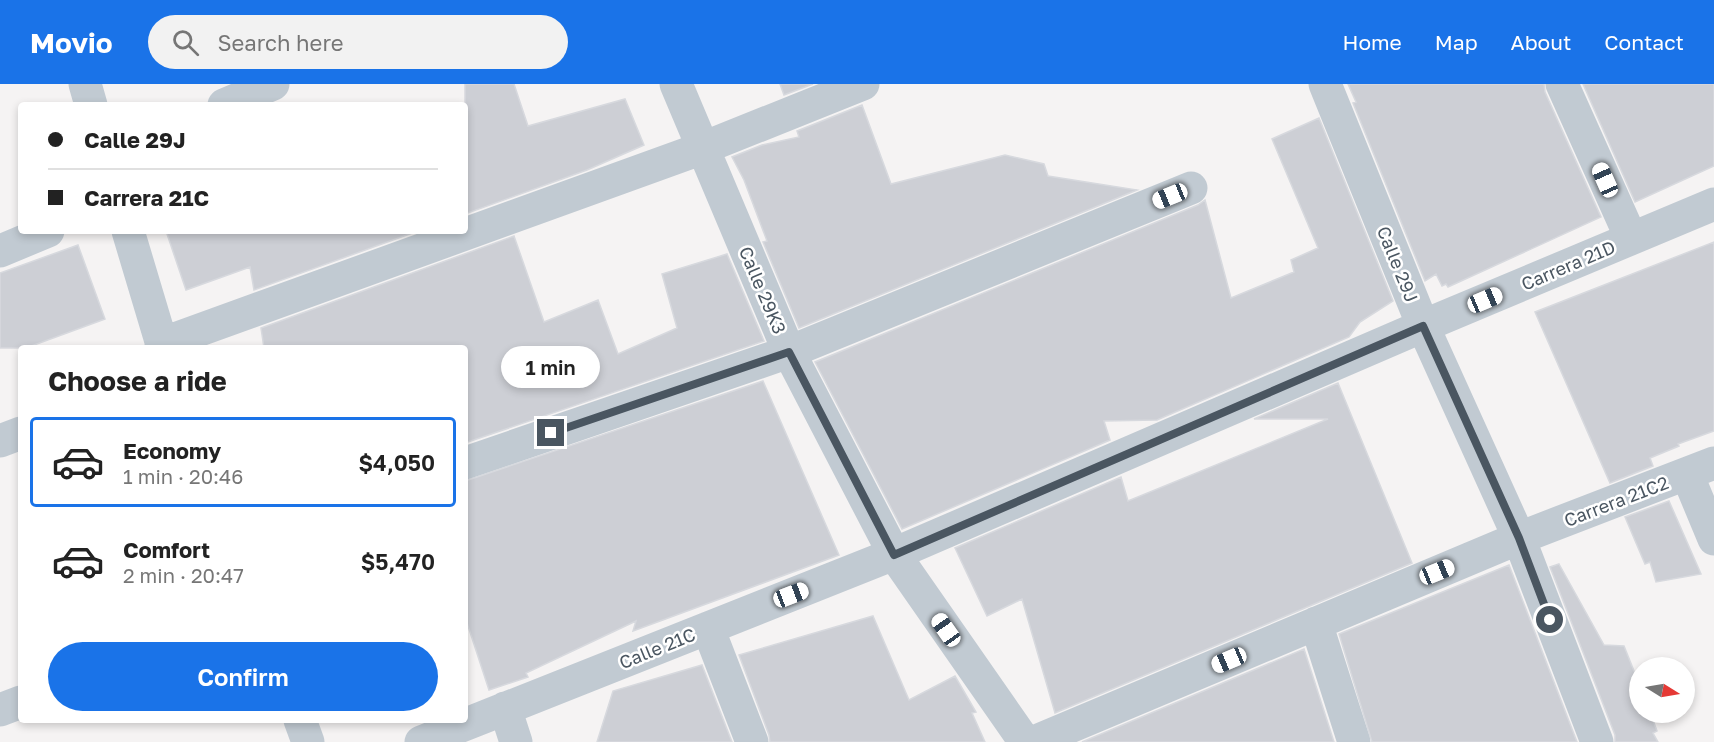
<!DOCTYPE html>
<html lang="en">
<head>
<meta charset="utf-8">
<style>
  :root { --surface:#fff; --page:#f2f2f2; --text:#222; --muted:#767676; --line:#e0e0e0; --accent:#1a73e8 }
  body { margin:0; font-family:"Golos Text",sans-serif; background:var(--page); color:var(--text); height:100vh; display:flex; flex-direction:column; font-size:22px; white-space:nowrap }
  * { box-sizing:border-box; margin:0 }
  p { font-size:20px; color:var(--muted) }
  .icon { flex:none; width:33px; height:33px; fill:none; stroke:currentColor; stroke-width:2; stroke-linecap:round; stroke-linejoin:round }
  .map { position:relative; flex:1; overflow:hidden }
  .side { position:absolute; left:18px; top:261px; width:450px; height:378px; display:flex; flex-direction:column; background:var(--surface); border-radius:6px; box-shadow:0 3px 9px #0003 }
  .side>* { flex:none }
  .hud { position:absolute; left:18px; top:18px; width:450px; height:132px; border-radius:6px; box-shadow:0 3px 9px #0003; display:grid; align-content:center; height:132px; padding:0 30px; background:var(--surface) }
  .needle { width:39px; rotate:101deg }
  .tools { position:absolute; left:1629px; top:573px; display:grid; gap:12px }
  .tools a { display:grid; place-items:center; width:66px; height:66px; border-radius:50%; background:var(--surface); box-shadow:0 3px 9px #0003; font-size:30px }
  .end { position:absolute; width:27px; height:27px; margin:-14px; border:8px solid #4a5661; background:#fff; box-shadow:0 0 0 3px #fff }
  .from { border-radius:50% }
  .bubble { position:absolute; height:42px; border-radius:21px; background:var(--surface); box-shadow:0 3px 9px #0003; font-size:20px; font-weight:600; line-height:42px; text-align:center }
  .car { position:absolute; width:18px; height:36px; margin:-18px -9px; border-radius:8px; box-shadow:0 0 4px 2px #0007; background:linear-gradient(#fff 24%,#345 0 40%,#fff 0 76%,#345 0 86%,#fff 0) }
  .hud b { display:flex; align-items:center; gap:21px; height:57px; font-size:22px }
  .hud b+b { border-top:2px solid var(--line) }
  .hud i { width:15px; height:15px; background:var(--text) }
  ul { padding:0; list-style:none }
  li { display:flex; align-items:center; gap:18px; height:90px; margin:0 12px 9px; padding:0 18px; border:3px solid transparent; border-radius:6px }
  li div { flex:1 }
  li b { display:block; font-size:22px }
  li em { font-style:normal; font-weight:600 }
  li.current { border-color:var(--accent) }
  li>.icon { width:54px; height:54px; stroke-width:1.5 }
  h2 { padding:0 30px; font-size:27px; line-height:72px }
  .action { display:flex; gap:12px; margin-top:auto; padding:12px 30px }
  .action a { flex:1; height:69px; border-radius:36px; background:var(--accent); color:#fff; font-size:24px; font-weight:600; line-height:69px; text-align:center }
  header { display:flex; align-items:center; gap:36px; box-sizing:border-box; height:84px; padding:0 30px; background:var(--accent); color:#fff }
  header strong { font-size:28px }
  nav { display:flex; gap:33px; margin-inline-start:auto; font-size:21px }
  .search { width:420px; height:54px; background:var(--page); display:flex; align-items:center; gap:15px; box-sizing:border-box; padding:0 21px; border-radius:33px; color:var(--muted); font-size:22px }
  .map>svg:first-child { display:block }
</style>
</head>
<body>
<header>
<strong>Movio</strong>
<div class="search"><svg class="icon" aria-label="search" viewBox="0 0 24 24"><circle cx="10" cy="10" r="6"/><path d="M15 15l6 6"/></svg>Search here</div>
<nav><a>Home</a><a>Map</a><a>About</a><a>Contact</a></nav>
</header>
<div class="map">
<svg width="1714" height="658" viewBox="0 0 1714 658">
  <rect width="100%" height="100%" fill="#f5f3f3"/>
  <!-- building -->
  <path fill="#cdcfd5" stroke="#d7d9de" stroke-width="1.5" d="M465 0H514L528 42 625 15 644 61 587 86 465 130Z
    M780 0H813L784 11Z
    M1348 0H1544L1545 8 1601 133 1448 203 1446 200 1442 202 1436 190 1425 197 1353 19 1356 18Z
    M1583 0H1714V82L1635 118Z
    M862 21 891 100 1005 71 1044 80 1048 92 1137 106 799 244 763 158 767 157 744 96 732 73 762 61 799 53 797 47Z
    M1319 34 1393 217 1360 238 1349 253 1157 336 1104 337 1110 356 902 445 815 278 1198 121 1205 116 1231 214 1294 188 1291 176 1318 164 1272 55Z
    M166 147H418L254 206 250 183 186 206Z
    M514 152 544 238 598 216 618 270 677 244 662 190 727 170 764 257 465 359V264H264L261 244Z
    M1714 158V347L1678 360 1679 362 1650 374 1653 382 1610 399 1535 228Z
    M78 161 105 235 26 264H0V189Z
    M763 297 839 471 633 547 636 537 526 589 528 593 489 606 465 533V397Z
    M1338 299 1412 479 1055 629 1022 515 987 532 955 464 1121 393 1128 417 1328 335H1254Z
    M1669 417 1701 490 1656 498 1650 478 1645 480 1625 433Z
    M1559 480 1604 561 1624 562 1640 602V628H1650L1657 647 1653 649 1658 658H1615V651L1550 483Z
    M1509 481 1577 658H1372L1339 550Z
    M873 532 909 616 955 592 976 628 972 629 985 658H770L769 651 739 571Z
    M1304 565 1334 658H1082Z
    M702 581 732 658H597L613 607Z"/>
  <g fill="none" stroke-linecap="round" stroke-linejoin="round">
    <!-- minor -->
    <path stroke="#c1cad2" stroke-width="33" d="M85 0 91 21
      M676 0 789 268 894 470 1025 658
      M1325 0 1423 242 1519 454 1597 658
      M1562 0 1631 154
      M224 21 273 0
      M128 147 163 264
      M0 167 48 147
      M161 260 703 64 863 0
      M0 357 21 349
      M465 379 789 268 1191 104
      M1687 390 1714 455
      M1316 539 1354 658
      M708 544 752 658
      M505 624 516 658
      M0 626 21 618
      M300 636 308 658
      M421 658 894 470 1423 242 1714 120
      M1034 658 1519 454 1714 379"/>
  </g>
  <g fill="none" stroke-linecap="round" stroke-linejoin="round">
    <!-- route -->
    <path stroke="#4a5661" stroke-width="8" d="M551 349 789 268 894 471 1423 242 1519 454 1550 536"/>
  </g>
  <g text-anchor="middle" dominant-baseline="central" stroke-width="5" stroke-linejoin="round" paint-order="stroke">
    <!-- street labels -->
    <g font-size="18" fill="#4a5661" stroke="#fff">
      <text transform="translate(1398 180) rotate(68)">Calle 29J</text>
      <text transform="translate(1568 181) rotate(-23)">Carrera 21D</text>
      <text transform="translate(763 206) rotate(67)">Calle 29K3</text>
      <text transform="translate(1616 417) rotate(-21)">Carrera 21C2</text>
      <text transform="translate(657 564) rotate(-22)">Calle 21C</text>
    </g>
  </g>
</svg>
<div class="tools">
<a><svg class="needle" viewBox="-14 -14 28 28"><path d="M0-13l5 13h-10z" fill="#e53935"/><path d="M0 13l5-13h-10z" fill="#767676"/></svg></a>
</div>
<i class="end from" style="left:1550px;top:536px"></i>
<i class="end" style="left:551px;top:349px"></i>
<div class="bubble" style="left:501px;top:262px;width:99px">1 min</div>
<i class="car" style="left:1605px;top:96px;rotate:336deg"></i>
<i class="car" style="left:1170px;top:112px;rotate:248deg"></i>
<i class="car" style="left:1485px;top:216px;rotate:67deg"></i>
<i class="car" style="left:1437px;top:488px;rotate:68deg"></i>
<i class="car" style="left:791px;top:511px;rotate:69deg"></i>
<i class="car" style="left:946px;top:546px;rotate:325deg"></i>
<i class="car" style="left:1229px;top:576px;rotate:247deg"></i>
<div class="hud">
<b><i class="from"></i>Calle 29J</b>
<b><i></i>Carrera 21C</b>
</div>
<section class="side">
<h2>Choose a ride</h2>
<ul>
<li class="current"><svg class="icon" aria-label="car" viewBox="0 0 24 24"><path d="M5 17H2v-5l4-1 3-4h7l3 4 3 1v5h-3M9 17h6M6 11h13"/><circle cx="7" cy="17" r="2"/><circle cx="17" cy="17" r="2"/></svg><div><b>Economy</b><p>1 min · 20:46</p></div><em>$4,050</em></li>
<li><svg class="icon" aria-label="car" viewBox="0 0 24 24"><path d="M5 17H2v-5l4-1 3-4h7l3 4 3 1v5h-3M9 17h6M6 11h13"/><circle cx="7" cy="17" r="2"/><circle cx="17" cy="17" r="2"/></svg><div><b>Comfort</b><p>2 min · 20:47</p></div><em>$5,470</em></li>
</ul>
<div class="action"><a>Confirm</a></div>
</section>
</div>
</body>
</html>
